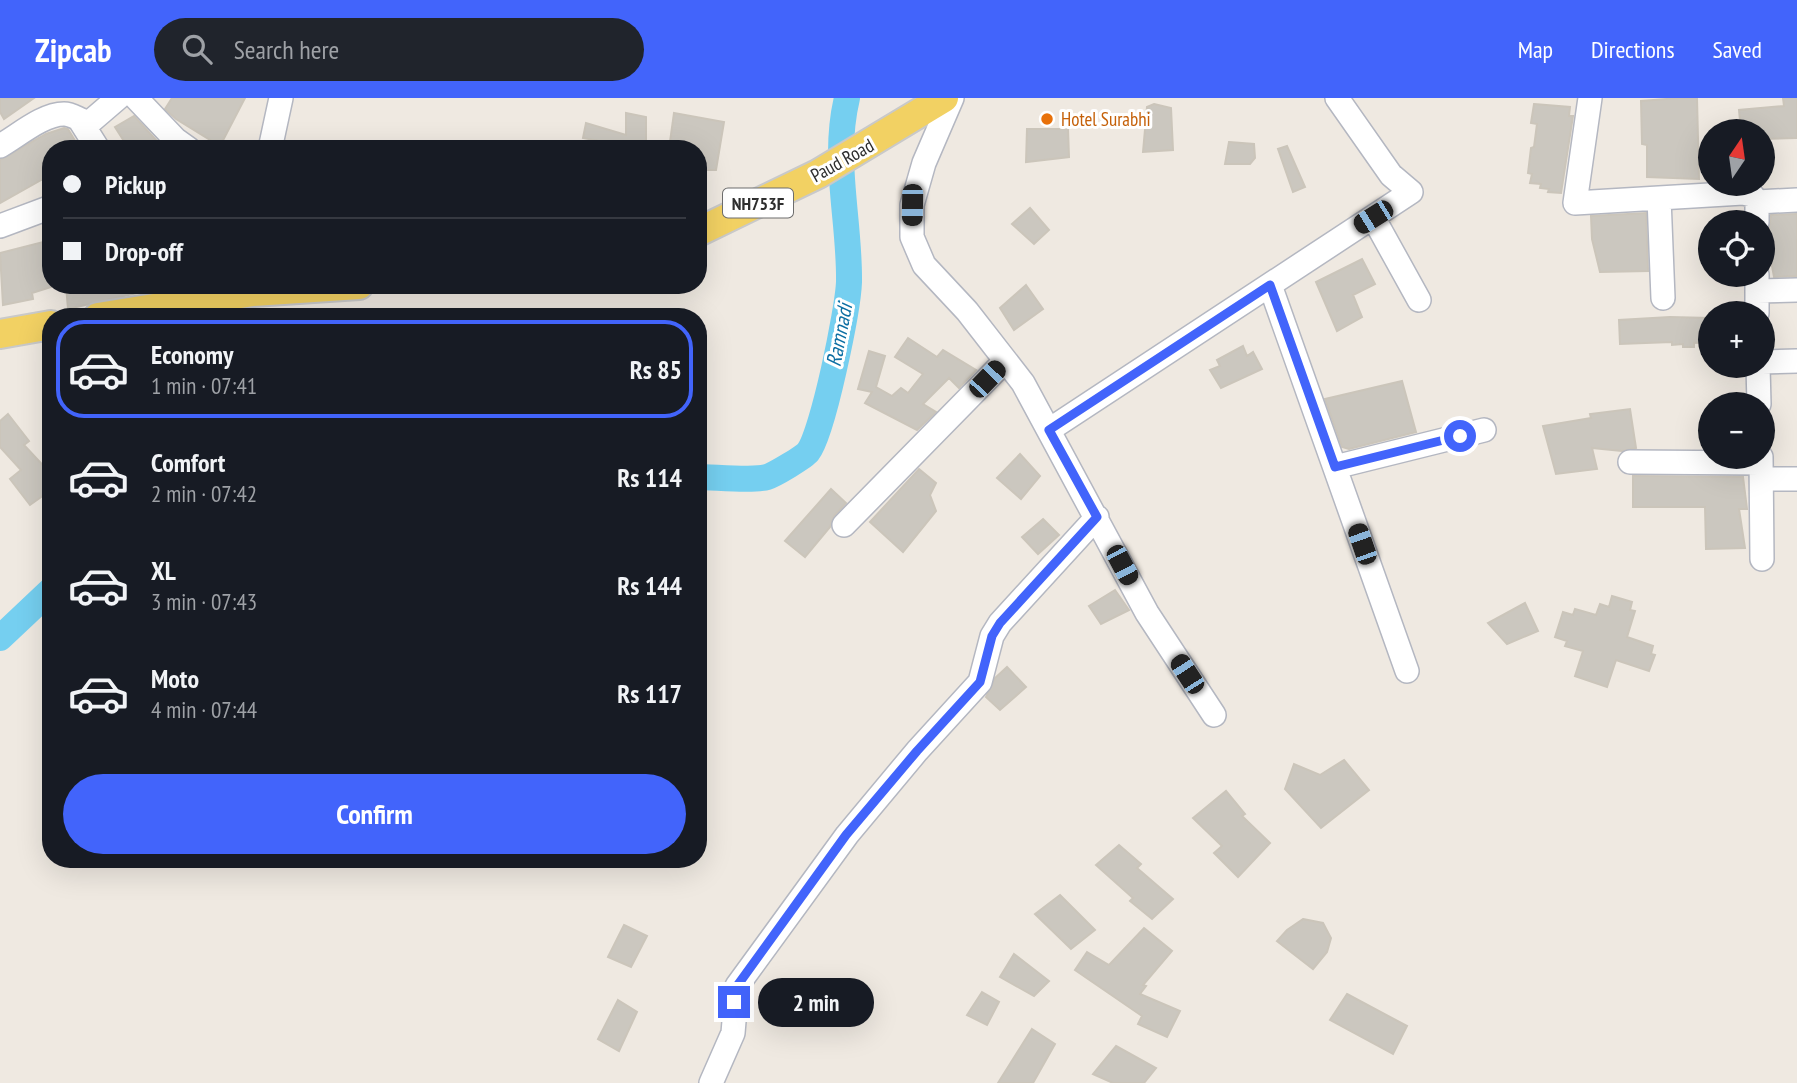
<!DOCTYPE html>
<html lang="en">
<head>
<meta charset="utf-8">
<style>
  :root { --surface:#171b24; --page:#20242c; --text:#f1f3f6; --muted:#9ea1a6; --line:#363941; --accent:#4264fb }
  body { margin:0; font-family:"PT Sans Narrow",sans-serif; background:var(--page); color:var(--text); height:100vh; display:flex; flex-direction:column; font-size:26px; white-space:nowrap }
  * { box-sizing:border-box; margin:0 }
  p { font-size:23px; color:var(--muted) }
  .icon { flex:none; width:38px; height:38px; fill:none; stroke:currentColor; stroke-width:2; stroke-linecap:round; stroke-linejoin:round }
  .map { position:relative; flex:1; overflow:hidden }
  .sheet { position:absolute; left:42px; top:210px; width:665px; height:560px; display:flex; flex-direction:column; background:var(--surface); border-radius:28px; box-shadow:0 7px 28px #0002 }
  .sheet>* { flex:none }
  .banner { position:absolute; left:42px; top:42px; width:665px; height:154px; border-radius:28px; box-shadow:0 7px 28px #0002; display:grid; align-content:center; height:154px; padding:0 21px; background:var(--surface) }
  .needle { width:46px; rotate:13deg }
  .fabs { position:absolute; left:1698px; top:21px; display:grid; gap:14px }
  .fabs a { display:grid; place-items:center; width:77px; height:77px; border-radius:50%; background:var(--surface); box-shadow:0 7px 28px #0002; font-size:35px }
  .end { position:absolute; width:32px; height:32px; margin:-16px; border:9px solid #4264fb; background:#fff; box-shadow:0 0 0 4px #fff }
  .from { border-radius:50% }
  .bubble { position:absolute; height:49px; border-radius:24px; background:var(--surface); box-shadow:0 7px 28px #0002; font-size:23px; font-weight:600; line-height:49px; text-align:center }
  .car { position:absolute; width:21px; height:42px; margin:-21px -10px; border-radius:9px; box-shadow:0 0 5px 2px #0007; background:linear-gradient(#222 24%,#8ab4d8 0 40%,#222 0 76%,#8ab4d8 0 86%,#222 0) }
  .banner b { display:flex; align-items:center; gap:24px; height:66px; font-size:26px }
  .banner b+b { border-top:2px solid var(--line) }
  .banner i { width:18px; height:18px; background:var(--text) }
  ul { padding:12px 0 0; list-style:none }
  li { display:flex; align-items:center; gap:21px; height:98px; margin:0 14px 10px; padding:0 7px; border:4px solid transparent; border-radius:28px }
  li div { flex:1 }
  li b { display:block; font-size:26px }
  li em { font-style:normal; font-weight:600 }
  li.selected { border-color:var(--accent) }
  li>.icon { width:63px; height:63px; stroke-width:1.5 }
  .button { display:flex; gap:14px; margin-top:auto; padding:14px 21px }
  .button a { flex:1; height:80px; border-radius:42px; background:var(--accent); color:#fff; font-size:28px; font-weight:600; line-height:80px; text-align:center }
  header { display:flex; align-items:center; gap:42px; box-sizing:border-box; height:98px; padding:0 35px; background:var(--accent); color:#fff }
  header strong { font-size:33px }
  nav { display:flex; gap:38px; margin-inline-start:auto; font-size:24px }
  .search { width:490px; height:63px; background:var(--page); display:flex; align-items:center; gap:18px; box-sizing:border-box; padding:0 24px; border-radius:38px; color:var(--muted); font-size:26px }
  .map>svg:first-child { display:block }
</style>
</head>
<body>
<header>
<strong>Zipcab</strong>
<div class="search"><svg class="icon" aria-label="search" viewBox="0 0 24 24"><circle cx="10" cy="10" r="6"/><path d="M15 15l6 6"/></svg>Search here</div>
<nav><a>Map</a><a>Directions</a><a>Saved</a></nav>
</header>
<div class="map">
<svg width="1797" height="985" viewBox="0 0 1797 985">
  <rect width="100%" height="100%" fill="#efe9e1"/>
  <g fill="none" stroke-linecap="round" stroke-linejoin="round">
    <!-- river -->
    <path stroke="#75cff0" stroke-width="26" d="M698 379C714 379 754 383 767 379 774 377 804 359 808 354 823 335 848 211 849 184 850 122 832 62 847 0
      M0 540 51 492"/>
  </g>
  <!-- building -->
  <path fill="#cbc7bf" stroke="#cbc5ba" stroke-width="2" d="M0 0H34L4 21 0 14Z
    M172 0H245L220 48 176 21 165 11Z
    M1679 0H1697L1699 81 1647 79V47L1642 46 1641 3Z
    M1783 0H1797V40L1762 41V33H1741L1739 12 1784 8Z
    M1154 6 1171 10 1173 52 1143 54 1147 9Z
    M1534 6 1570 9 1569 18H1573L1561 95 1548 94 1549 91 1540 90 1541 86 1530 85 1532 76 1528 75 1531 50 1534 49 1537 26 1531 25Z
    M626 15 646 19V51H626V48L583 40 586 25 626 37Z
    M674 15 724 24 716 72H698V51H669Z
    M134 18 156 42 138 51H129L115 29Z
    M64 30 68 31 80 51H51V95L43 81 0 105V62L46 36Z
    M1027 31H1068L1069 59 1026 64Z
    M1229 44 1254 46 1255 60 1250 66H1225Z
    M1287 48 1305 89 1293 94 1278 51Z
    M1030 110 1049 132 1034 146 1012 126Z
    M1646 115 1648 173 1600 174 1592 141 1591 118Z
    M1797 116V178L1774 179 1770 157 1767 158 1766 134 1769 130 1771 117Z
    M51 142V189L32 195 33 201 3 207 0 155Z
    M1362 161 1375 186 1353 197 1362 219 1337 233 1316 184Z
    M66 187H149L150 192 68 211Z
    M1026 187 1043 211 1014 232 1000 210Z
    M1670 219 1710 220V244L1694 245V249H1683V246L1672 247V244L1620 246 1619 222Z
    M908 240 937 259 943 252 976 272 959 290 949 280 923 306 936 314 917 332 865 305 872 294 858 291 869 253 885 258 876 289 892 298 901 290 908 295 923 276 895 259Z
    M1243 248 1247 258 1253 254 1262 271 1221 290 1210 272 1220 268 1217 262Z
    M1402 283 1416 334 1349 351 1342 349 1325 301Z
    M1630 311 1636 350 1622 353 1592 350 1597 371 1556 376 1543 328 1591 320 1590 316Z
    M8 316 29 343 24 347 51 376V392L30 407 10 381 21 372 0 349V323Z
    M1020 356 1040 378 1021 401 997 380Z
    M919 371 936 385 930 397 936 413 903 454 870 424Z
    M1633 378 1743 379 1747 411H1739L1745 450 1706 451 1705 409H1633Z
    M831 391 846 405 834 418 830 429 805 459 785 443Z
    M1043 421 1059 437 1038 456 1022 439Z
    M1115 492 1129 512 1101 526 1089 508Z
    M1612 498 1632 504 1630 512 1635 513 1627 539 1653 548 1651 556 1655 557 1649 573 1616 562 1607 589 1575 578 1583 553 1565 548 1567 543 1555 539 1563 514 1573 517 1575 511 1596 517 1600 506 1609 509Z
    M1525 505 1538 533 1507 546 1488 525Z
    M1007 569 1026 589 1000 612 986 599 995 580Z
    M1344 662 1369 692 1321 730 1285 691 1294 666 1320 677Z
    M1226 693 1245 716 1242 718 1270 745 1238 779 1214 755 1222 748 1193 720Z
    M1119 747 1141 766 1137 770 1173 801 1152 821 1130 803 1133 800 1096 767Z
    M1060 797 1095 832 1071 851 1035 816Z
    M1303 821 1323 825 1331 840 1327 854 1313 871 1277 843 1287 832Z
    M624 827 647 838 631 869 608 859Z
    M1144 830 1172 853 1143 887 1146 888 1140 896 1180 913 1167 939 1138 926 1142 918 1075 872 1087 854 1109 867Z
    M1014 856 1049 883 1034 898 1000 879Z
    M982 894 999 904 987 927 967 917Z
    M1347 896 1407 928 1393 956 1330 922Z
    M618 902 637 914 619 953 598 941Z
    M1032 931 1055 946 1033 985H998Z
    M1116 948 1156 970 1144 985H1113L1093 976Z"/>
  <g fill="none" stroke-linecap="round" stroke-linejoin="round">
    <defs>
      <path id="minor" d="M136 0 175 41 189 51
        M952 0 924 65 912 107V139L924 167 967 213 1023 285 1147 515 1214 617
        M1590 0 1575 105 1743 95 1752 97 1757 104V124
        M81 24 98 51
        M0 48C19 37 43 16 64 16 74 16 80 24 90 24L118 0
        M270 51 281 0
        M1659 100 1663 200
        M1757 104 1797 102
        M1373 119 1419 202
        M0 128 51 109
        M1757 177V215
        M1270 187 1407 573
        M1757 193 1797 192
        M1762 264 1797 263
        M1758 268 1759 306
        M1049 332 1411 94 1391 77 1337 0
        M1761 359 1762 461
        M1630 364 1761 365
        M1335 369 1484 332
        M1762 381H1797
        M844 427 1005 263
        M711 985 733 935 737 888 847 737 917 653 980 584 992 538 1000 525 1097 419"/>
      <path id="major" d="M698 134 818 76 944 0
        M98 219 253 194 359 187
        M0 236 51 227"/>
    </defs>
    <!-- minor casing -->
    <use href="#minor" stroke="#b4b7c1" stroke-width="26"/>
    <!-- major casing -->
    <use href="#major" stroke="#c9c9c9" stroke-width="32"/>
    <!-- minor -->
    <use href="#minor" stroke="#fff" stroke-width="23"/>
    <!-- major -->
    <use href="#major" stroke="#f2d163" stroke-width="28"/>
  </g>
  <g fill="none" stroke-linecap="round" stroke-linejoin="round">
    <!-- route -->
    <path stroke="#4264fb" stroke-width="9" d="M734 904 737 888 846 737 917 653 980 584 992 538 1000 525 1097 419 1049 332 1270 187 1335 369 1460 338"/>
  </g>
  <!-- markers -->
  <circle fill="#e8710a" stroke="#fff" stroke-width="2.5" cx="1047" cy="21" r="7"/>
  <g text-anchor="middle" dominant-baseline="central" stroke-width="6" stroke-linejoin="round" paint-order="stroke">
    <!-- shield labels -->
    <rect fill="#fff" stroke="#6d6d6d" stroke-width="2" x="723" y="90.5" width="70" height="29" rx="5"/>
    <g font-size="18" font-weight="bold" fill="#2e2e2e">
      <text x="758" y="105">NH753F</text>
    </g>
    <!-- food labels -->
    <g font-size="19" fill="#c56008" stroke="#fff" text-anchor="start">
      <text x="1061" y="21">Hotel Surabhi</text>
    </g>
    <!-- street labels -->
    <g font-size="19" fill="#2e2e2e" stroke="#fff">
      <text transform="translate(842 62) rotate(-29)">Paud Road</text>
    </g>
    <!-- water labels -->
    <g font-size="21" font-style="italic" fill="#0d6fa3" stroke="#fff">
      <text transform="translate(839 237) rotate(-79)">Ramnadi</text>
    </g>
  </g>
</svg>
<div class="fabs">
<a><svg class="needle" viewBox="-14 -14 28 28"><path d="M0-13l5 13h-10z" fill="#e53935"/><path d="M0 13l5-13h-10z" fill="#9ea1a6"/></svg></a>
<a><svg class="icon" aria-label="locate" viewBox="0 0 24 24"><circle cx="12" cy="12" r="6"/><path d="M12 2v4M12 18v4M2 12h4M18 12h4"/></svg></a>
<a>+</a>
<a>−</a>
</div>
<i class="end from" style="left:1460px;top:338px"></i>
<i class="end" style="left:734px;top:904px"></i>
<div class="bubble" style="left:758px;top:880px;width:116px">2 min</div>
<i class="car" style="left:912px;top:107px;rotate:181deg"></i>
<i class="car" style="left:1373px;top:119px;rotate:238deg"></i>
<i class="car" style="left:987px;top:281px;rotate:44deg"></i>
<i class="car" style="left:1362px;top:446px;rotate:341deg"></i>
<i class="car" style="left:1122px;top:467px;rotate:152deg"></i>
<i class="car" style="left:1187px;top:576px;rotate:327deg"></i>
<div class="banner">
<b><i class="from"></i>Pickup</b>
<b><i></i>Drop-off</b>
</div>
<section class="sheet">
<ul>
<li class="selected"><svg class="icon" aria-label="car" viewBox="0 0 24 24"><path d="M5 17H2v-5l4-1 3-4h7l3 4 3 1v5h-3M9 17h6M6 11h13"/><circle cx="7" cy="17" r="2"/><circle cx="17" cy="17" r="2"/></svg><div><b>Economy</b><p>1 min · 07:41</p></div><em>Rs 85</em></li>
<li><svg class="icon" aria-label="car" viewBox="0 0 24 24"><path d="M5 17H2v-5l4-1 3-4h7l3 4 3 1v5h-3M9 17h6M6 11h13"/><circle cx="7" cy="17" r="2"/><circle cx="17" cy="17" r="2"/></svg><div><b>Comfort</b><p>2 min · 07:42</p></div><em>Rs 114</em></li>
<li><svg class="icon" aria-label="car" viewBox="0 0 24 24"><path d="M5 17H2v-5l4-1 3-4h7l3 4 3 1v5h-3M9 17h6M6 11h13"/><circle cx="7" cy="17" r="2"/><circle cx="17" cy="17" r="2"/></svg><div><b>XL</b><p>3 min · 07:43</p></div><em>Rs 144</em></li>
<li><svg class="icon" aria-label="car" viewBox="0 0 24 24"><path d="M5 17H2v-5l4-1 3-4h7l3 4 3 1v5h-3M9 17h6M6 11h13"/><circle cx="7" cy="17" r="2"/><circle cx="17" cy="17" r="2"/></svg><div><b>Moto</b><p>4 min · 07:44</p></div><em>Rs 117</em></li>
</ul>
<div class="button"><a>Confirm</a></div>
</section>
</div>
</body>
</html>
